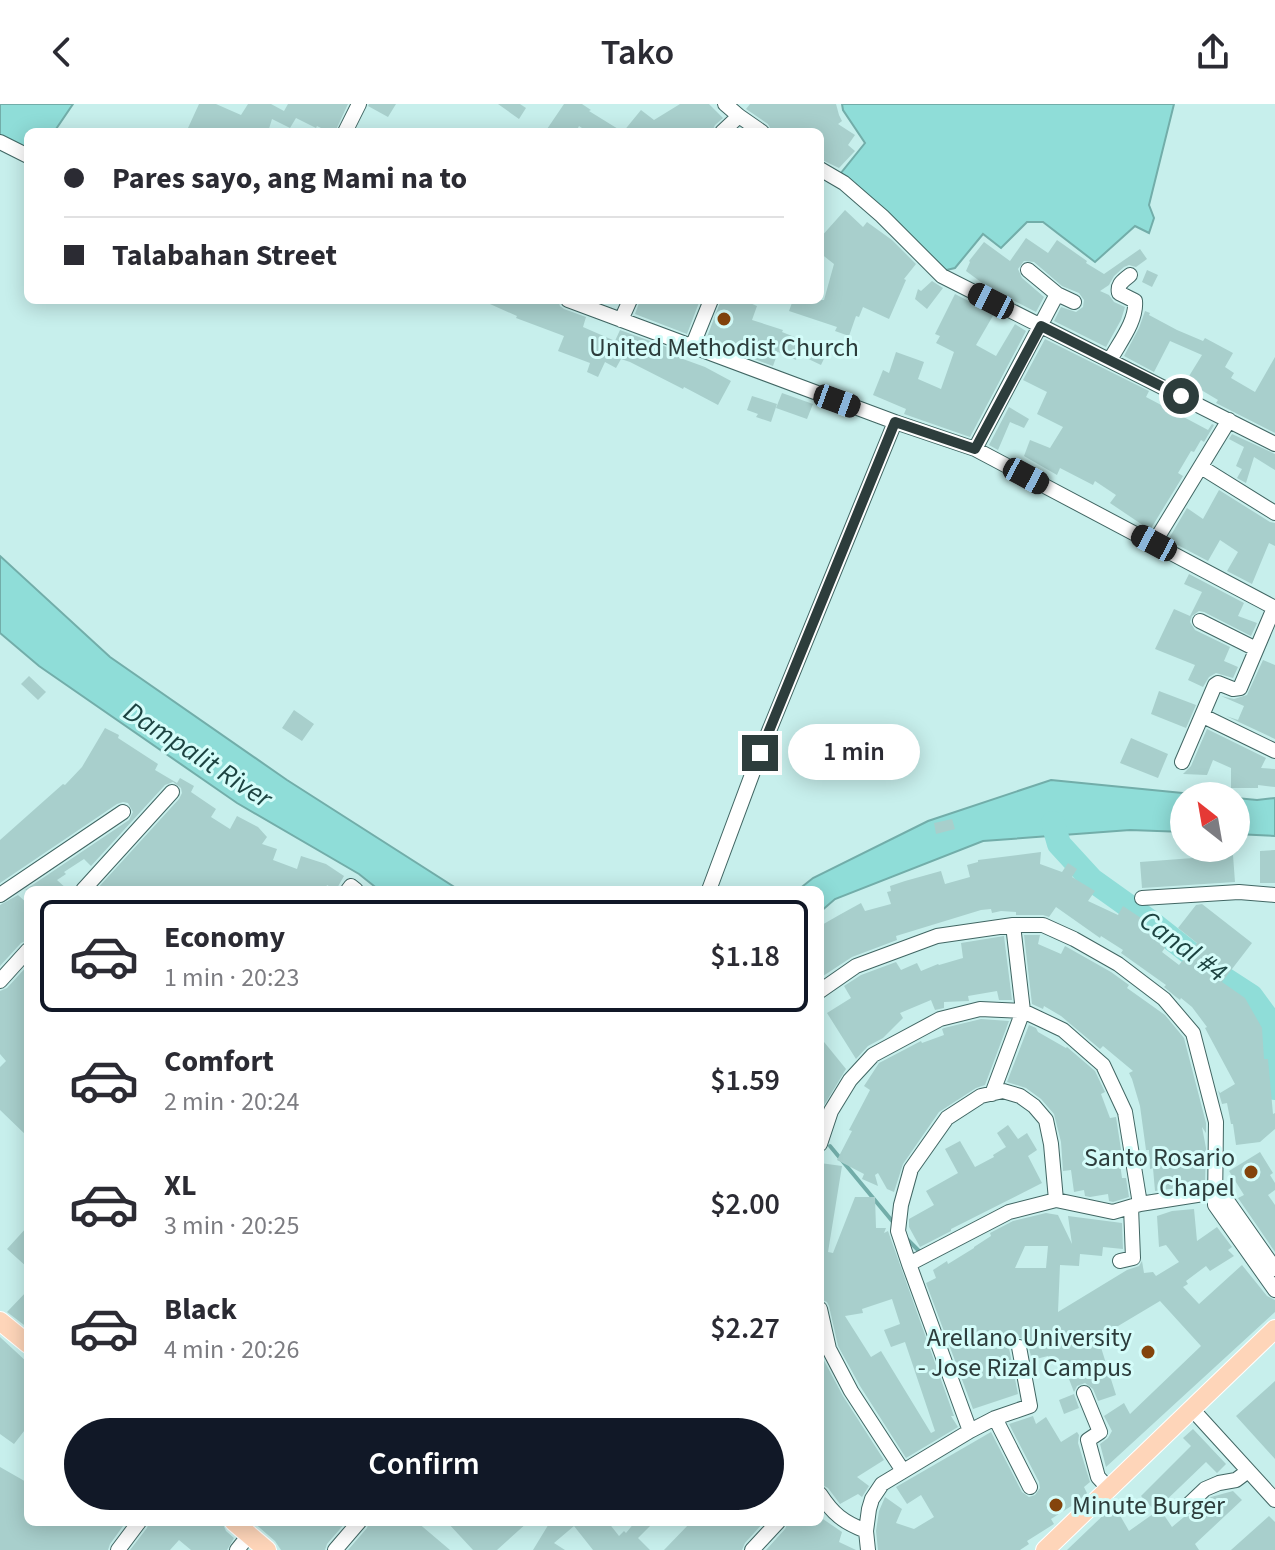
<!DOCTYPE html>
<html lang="en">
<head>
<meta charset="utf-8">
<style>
  :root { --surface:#fff; --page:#f7f7f7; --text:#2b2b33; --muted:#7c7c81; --line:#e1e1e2; --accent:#111827 }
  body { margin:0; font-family:"Source Sans 3",sans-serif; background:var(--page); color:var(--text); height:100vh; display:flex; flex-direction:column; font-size:30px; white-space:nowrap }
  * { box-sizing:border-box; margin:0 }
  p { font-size:26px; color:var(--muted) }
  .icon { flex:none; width:44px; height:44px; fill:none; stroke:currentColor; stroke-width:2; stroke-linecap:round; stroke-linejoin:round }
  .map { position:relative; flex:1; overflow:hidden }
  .drawer { position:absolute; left:24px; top:782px; width:800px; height:640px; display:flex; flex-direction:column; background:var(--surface); border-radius:12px; box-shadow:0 4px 20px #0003 }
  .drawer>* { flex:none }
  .banner { position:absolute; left:24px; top:24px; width:800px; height:176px; border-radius:12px; box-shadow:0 4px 20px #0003; display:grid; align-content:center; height:176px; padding:0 40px; background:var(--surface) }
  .needle { width:52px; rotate:329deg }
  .fabs { position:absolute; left:1170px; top:678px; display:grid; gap:16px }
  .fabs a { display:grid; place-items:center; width:80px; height:80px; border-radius:50%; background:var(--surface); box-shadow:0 4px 20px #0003; font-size:40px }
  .end { position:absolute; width:36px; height:36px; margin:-18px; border:10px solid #2d3d3c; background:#fff; box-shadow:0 0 0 4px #fff }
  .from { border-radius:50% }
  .bubble { position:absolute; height:56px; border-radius:28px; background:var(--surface); box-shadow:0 4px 20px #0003; font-size:26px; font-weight:600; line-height:56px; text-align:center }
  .car { position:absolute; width:24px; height:48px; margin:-24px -12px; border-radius:10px; box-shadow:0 0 6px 2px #0007; background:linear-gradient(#222 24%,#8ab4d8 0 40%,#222 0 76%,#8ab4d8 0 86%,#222 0) }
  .banner b { display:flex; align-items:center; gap:28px; height:76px; font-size:30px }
  .banner b+b { border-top:2px solid var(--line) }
  .banner i { width:20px; height:20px; background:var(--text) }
  ul { padding:14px 0 0; list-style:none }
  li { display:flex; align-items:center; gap:24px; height:112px; margin:0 16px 12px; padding:0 24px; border:4px solid transparent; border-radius:12px }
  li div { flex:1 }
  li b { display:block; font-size:30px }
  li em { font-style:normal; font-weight:600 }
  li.selected { border-color:var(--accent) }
  li>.icon { width:72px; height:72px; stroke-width:1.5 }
  .action { display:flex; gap:16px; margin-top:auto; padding:16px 40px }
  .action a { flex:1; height:92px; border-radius:48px; background:var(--accent); color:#fff; font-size:32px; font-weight:600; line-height:92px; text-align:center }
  header { display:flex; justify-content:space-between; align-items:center; height:104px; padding:0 40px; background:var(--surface); font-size:36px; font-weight:600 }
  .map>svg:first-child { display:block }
</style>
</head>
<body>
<header><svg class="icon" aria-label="back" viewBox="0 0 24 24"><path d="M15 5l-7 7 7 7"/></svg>Tako<svg class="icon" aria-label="share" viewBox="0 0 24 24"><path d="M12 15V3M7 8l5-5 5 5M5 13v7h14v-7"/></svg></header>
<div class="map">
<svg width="1275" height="1446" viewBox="0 0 1275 1446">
  <rect width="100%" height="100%" fill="#c7efec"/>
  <!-- water -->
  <path fill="#8fddd8" stroke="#72ada9" stroke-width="2" d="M0 0H73L54 28H28V51L0 39Z
    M842 0H1174L1149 101 1154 114 1149 129 1135 122 1095 158 1043 118H1027L1001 144 983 130 955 164 942 167 841 69 865 39 843 6Z
    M0 452 110 553 287 676 459 786H379L359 770 237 699 39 562 0 529Z
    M1051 676 1213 692H1184V728L1130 726 983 737 835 795 820 808V786H798L813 774 928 717Z
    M1236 694 1257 696 1275 694V732L1236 730Z"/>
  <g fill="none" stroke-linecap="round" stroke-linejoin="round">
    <!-- stream -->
    <path stroke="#72ada9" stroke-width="4" d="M830 1042 893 1118
      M907 1135 919 1147"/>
    <!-- river -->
    <path stroke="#8fddd8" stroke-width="24" d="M1053 719 1059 740 1092 776 1148 816 1214 868 1251 892 1271 919 1275 984"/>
  </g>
  <!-- building -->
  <path fill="#a8cfcc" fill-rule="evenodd" d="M199 0H216L241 11 248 0H271L284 7 288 0H348L335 28H329L317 22 316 24 296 14 290 24 272 15 268 28H197L188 24Z
    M369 0H396L388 13 368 2Z
    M498 0H520L526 4 519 15Z
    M564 0H582L591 6 589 7 623 28 641 6 654 16 680 0H709L723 14 715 21 712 28H681L678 25 672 28H588L579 22 576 28H545Z
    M750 0H836L839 11 842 17 838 20 855 31 848 41 855 47 839 64 820 55V28H772L768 20 746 5Z
    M845 106 863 123 867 118 892 136 916 160 904 175 906 176 889 215 863 203 859 213 856 212 849 232 835 227 837 223 789 207 793 196H824L834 160 820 149V134Z
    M1026 134 1048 149 1057 136 1087 157 1086 159 1104 170 1140 145 1147 155 1136 163 1129 161 1124 163 1114 172 1109 181 1100 187 1109 191 1114 198 1125 203 1121 216 1106 243 1054 217 1061 203 1076 208 1083 203 1084 196 1079 189 1062 182 1034 158 1024 157 1018 165 1022 174 1044 193 1036 208 989 184 966 167 970 158 969 157 984 138 1010 157Z
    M1147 166 1158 171 1152 183 1142 178Z
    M932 177 943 184 927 205 915 195 918 185 921 187Z
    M955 190 994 210 976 241 996 252 1015 220 1026 227 970 333 904 310 906 305 873 291 883 266 889 269 896 248 924 258 918 275 941 285 954 248 936 239 940 232 935 230Z
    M481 196H558L560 202 564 205 586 213 583 223 615 237 620 226 675 246 684 252 683 255 705 263 731 277 718 301 684 283 683 285 630 258 621 255 616 264 605 258 598 273 587 268 590 259 558 247 564 232 516 214 517 212Z
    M640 196H662L673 200 675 196H700L687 230 635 210Z
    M721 196H743L757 202 752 216 783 226 782 228 817 242 818 239 829 244 821 261 798 250 796 256 778 248 773 262 714 240 715 237 707 233Z
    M1145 207 1150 209 1149 211 1177 226 1203 237 1205 234 1233 249 1225 263 1234 269 1231 274 1255 288 1275 253V329L1216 299 1218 296 1186 277 1202 251 1170 237 1154 268 1124 252 1139 224Z
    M1045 235 1149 287 1146 293 1165 303 1168 297 1181 304 1178 310 1208 326 1212 320 1214 321 1204 338 1201 336 1194 348 1191 347 1178 369 1183 372 1150 426 1110 399 1116 391 1095 377 1093 381 1060 364 1057 371 1024 352 1030 336 1050 344 1063 323 1037 310 1047 288 1023 276Z
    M782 289 813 300 807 315 776 304Z
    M752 292 777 300 771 318 756 313 758 310 747 306Z
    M1009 303 1029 315 1024 324 1010 318 998 346 989 341Z
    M1232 330 1275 350V366L1254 353 1246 379 1237 374 1242 365 1236 362 1244 343 1229 335Z
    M1219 386 1270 418 1275 419V442L1269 439 1252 480 1227 467 1238 448 1220 436 1208 457 1168 436 1187 404 1203 415Z
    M1189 470 1244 499 1238 512 1257 519 1251 532 1204 508 1199 507 1192 512 1190 518 1195 526 1230 543 1224 557 1238 563 1233 574 1216 569 1209 573 1203 583 1188 576 1195 561 1155 545 1174 505 1190 512 1202 488 1184 480Z
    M1263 556 1275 561V635L1226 612 1238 616 1244 602 1221 592 1234 595 1247 591Z
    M29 572 46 588 38 596 21 580Z
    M1159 587 1196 601 1186 624 1151 610Z
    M294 606 314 620 302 637 282 624Z
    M105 624 119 631 118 634 158 660 155 666 177 679 180 674 194 682 191 688 216 705 211 713 230 725 237 712 258 723 267 733 262 740 277 745 273 756 297 765 301 752 326 760 344 772 336 786 327 781 325 786H96L179 695 182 689 181 684 173 678 165 681 91 762 84 755 64 768 66 770 57 776 68 786H25L129 716 133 708 128 699 123 698 117 700 0 779V736L63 680 65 681 82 663Z
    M1207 625 1266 654 1261 664 1275 665V683L1258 681V684H1231V664L1213 656 1207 671 1183 670 1191 662Z
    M1131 634 1168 650 1158 674 1120 659Z
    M952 715 955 725 936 730 934 719Z
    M1275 746V779H1260V747Z
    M1041 748 1040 760 1062 768 1068 759 1077 765 1072 773 1095 787 1088 797 1118 811 1123 802 1141 814 1140 819 1169 838 1162 848 1179 861 1197 839 1178 824 1196 801 1202 800 1252 839 1222 878 1245 894 1262 924 1264 955H1268L1273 1010 1275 1009V1025L1260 1038 1236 1041 1233 1020H1231L1227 999 1222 1000 1218 986 1220 989 1235 980 1205 924 1207 923 1192 903 1181 894 1180 896 1176 893 1164 883 1166 881 1121 849 1123 846 1101 832 1100 834 1056 803 1049 813 1043 811H1016V808L1001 807 992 809 991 805 981 806 896 832 897 836 852 853 820 874V822L841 810 861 799 865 807 891 800 887 788 891 787 890 782 905 777 941 767 945 780 970 773 967 761 978 758V756Z
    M1233 751 1235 778 1142 784 1140 758Z
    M18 791 28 800V836L21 839 0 862V801Z
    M1024 831H1040L1038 840 1061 850 1065 842 1111 868 1129 881 1127 884 1165 911 1184 934 1206 1019V1029L1202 1023 1206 1044 1205 1080 1155 1087 1153 1064 1150 1065 1149 1046H1146L1140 1002 1132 975 1129 969 1133 967 1103 942 1100 945 1061 912 1044 902 1043 905 1032 900Z
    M1004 832 1012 896H999L997 887 968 892 969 897 944 898V904L935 906 931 896 900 909 903 914 883 934 868 942 856 955 827 909 851 894 844 882 861 871 896 858 901 866 917 859 921 867 938 860 939 861 963 854 961 839Z
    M28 861V1033L0 1006V963L6 957 0 950V887L7 884Z
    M981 915 1009 917 985 981 976 984 939 1008 903 1060 894 1088 887 1085 878 1069 875 1071 878 1082 862 1075 864 1070 837 1056 852 1027 849 1026 870 986 864 982 879 959 921 937 922 939 944 931 942 925 944 924Z
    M1029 921 1036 924 1038 928 1066 944 1067 943 1095 967 1105 988 1101 990 1110 1014 1116 1013 1122 1052H1119L1122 1074H1126L1129 1093 1113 1098 1109 1097 1108 1090 1090 1093 1085 1092 1084 1086 1074 1088 1071 1066 1063 1067 1061 1038 1054 1010 1041 995 1026 984 1007 978Z
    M820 933 846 965 820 1008Z
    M1008 1021 1018 1035 1027 1029 1037 1046 1028 1052 1042 1079 951 1125V1127L920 1143 909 1123V1115L934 1101 926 1087 958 1069 945 1045 960 1037 975 1063 994 1053 993 1051 1006 1043 997 1029Z
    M1260 1048 1273 1069 1270 1071 1275 1079V1086L1268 1091 1275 1101V1148L1238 1094 1244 1091 1229 1067Z
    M820 1059 842 1062 828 1148 833 1149 855 1093H875L876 1124H886L884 1129 888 1127 954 1312H951L958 1323 906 1354 860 1282 838 1242 829 1202 827 1198 820 1195ZM892 1195 900 1220 884 1226 891 1243 905 1238 935 1327 931 1329 881 1247 871 1253 845 1212 863 1209 862 1205Z
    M1194 1105 1197 1137 1217 1123 1232 1143 1228 1146 1234 1152 1210 1167 1206 1162 1186 1177 1188 1180 1183 1183 1199 1200 1242 1161 1267 1192 1275 1196V1208L1106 1363 1100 1340 1108 1334 1112 1327 1104 1312 1124 1299 1130 1310 1201 1242 1160 1197 1098 1234 1116 1291 1098 1297 1093 1285 1085 1279 1077 1282 1074 1288 1062 1257 1049 1258 1048 1252 1032 1256 1027 1237 1018 1233 1012 1236 1009 1244 1018 1290 973 1305 926 1179 936 1174 933 1166 947 1157 948 1160 974 1144V1143L991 1132 990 1129 1013 1117 1046 1109 1058 1111 1072 1140 1068 1112 1122 1119 1123 1145 1103 1143 1102 1152 1080 1150 1079 1162 1060 1161 1058 1208 1127 1166 1139 1162 1142 1157 1144 1169 1153 1168 1156 1172 1179 1158 1166 1141 1159 1143 1157 1112 1172 1107ZM1025 1142H1048L1046 1164H1015Z
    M28 1122V1164L7 1145Z
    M28 1186V1224L7 1208Z
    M0 1233 28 1259V1322L14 1340 0 1330Z
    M820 1249 843 1292 884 1356 857 1373 869 1382 862 1393 858 1390 840 1400 828 1384 820 1380Z
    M1275 1277V1355L1236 1312Z
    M1074 1290 1079 1304 1064 1310 1059 1296Z
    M1033 1312 1036 1320 1046 1313 1061 1338 1077 1328 1079 1331 1078 1339 1090 1378 1084 1383 1087 1389 1076 1399 1051 1415 1054 1420 1027 1437 1029 1440 1020 1446H878L876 1427 879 1407 885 1393 902 1405 896 1419 914 1425 934 1413 921 1391 907 1400 896 1383 991 1328 1022 1388 1029 1393 1035 1391 1040 1384 1039 1378 1009 1320Z
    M1193 1325 1226 1360 1217 1369 1206 1358 1155 1407 1141 1392 1191 1342 1183 1334Z
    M0 1363 28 1379V1418H126L110 1440 108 1446H0Z
    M1233 1387 1242 1396 1195 1440 1199 1446H1067L1114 1401 1129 1427 1160 1405 1172 1423 1184 1413 1193 1410 1211 1393Z
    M1269 1412 1275 1418V1446H1231Z
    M820 1413 842 1428 839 1438 856 1446H766L785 1425 788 1418H820Z
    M149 1418H222L226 1427 234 1434 227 1446H191L179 1436 170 1446H130L147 1424Z
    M253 1418H346L327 1440 325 1446H281L275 1437Z
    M369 1418H417L450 1446H348L367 1424Z
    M447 1418H528L497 1446H473Z
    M550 1418H608L619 1432 624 1427 626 1429 635 1418H654L638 1434 650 1446H593L574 1422 554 1439 565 1446H533Z
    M691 1418H764L745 1439 742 1446H664Z"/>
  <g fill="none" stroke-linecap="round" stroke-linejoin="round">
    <defs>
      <path id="minor" d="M725 0 739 12 762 28
        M345 28 359 0
        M722 28 739 12
        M0 38 28 52
        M820 65 844 79 882 112 942 172 1275 340
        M1028 166 1057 190 1074 198
        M568 196 895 318 975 345 1275 504
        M621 216 630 196
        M692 243 711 196
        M1110 256C1119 239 1137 217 1135 197L1119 189C1117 180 1123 177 1130 171
        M975 345 1057 190
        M1201 363 1275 409
        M1154 439 1229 316
        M1200 517 1256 545
        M1203 612 1275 647
        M1182 658 1215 581 1218 579 1233 585 1240 584 1274 504
        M83 786 172 688
        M348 786 351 782 356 786
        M709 786 760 649 895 318
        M0 791 123 708
        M1142 794 1239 788 1275 791
        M0 877 28 846
        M820 887 856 862 937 832 1013 821H1043L1074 835 1118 860 1164 895 1193 929 1216 1018 1215 1101 1275 1186
        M992 990 1023 907 1013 821
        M820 1040 831 1007 850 976 873 951 940 915 980 905 1023 907 1063 926 1103 961 1125 1008 1140 1100
        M1216 1088 1226 1095 1275 1165
        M1120 1157 1133 1154 1131 1103
        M909 1160 1009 1108 1056 1096 1113 1108 1140 1100 1216 1088
        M820 1205 829 1245 851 1287 903 1367
        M1084 1289 1100 1328 1088 1336 1098 1373 1109 1385
        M1192 1305 1275 1396
        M995 1314 1030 1383
        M970 1327 995 1314 1030 1302 1019 1243
        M820 1390C833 1410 843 1418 866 1427
        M1186 1403 1205 1385 1219 1379 1236 1376 1248 1367
        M118 1446 139 1418
        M237 1446 249 1431
        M335 1446 359 1418
        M752 1446 778 1418
        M868 1446 866 1427 869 1405 872 1395 882 1380 970 1327 909 1160 898 1127 901 1101 911 1065 947 1014 981 992 1003 987 1020 992 1034 1002 1046 1016 1051 1040 1056 1096"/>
      <path id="major" d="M0 1217 28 1240
        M234 1418 267 1446
        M1045 1446 1275 1225"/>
    </defs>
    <!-- minor casing -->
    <use href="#minor" stroke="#416663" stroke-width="16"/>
    <!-- major casing -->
    <use href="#major" stroke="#fff" stroke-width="20"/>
    <!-- minor -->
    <use href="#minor" stroke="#fff" stroke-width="14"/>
    <!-- major -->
    <use href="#major" stroke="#fed5b9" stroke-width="18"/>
  </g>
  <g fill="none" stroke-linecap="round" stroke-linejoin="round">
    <!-- route -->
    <path stroke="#2d3d3c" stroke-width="10" d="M760 649 895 318 975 345 1041 222 1181 292"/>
  </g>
  <!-- markers -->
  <g fill="#84440c" stroke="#d4fcf9" stroke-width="3">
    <circle cx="724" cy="215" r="8"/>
    <circle cx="1251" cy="1068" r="8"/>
    <circle cx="1148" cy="1248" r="8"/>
    <circle cx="1056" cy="1401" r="8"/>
  </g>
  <g text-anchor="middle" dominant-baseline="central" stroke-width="6" stroke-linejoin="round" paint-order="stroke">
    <!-- poi labels -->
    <g font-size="26" fill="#2d3d3c" stroke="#d4fcf9" text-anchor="end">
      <text x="724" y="243" text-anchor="middle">United Methodist Church</text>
      <text x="1235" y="1053">Santo Rosario<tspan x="1235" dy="30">Chapel</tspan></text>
      <text x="1132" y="1233">Arellano University<tspan x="1132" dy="30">- Jose Rizal Campus</tspan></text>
      <text x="1072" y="1401" text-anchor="start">Minute Burger</text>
    </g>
    <!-- water labels -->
    <g font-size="28" font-style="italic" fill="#1d4341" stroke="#d4fcf9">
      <text transform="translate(198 651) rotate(33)">Dampalit River</text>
      <text transform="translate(1183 842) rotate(36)">Canal #4</text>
    </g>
  </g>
</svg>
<div class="fabs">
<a><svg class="needle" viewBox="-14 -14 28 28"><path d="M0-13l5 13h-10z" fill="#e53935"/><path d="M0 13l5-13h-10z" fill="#7c7c81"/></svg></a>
</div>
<i class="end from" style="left:1181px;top:292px"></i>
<i class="end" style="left:760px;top:649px"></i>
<div class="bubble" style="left:788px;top:620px;width:132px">1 min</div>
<i class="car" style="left:991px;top:197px;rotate:297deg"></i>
<i class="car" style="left:837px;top:297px;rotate:110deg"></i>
<i class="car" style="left:1026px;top:372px;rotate:118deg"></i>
<i class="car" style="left:1154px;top:439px;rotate:298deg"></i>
<div class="banner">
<b><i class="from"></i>Pares sayo, ang Mami na to</b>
<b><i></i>Talabahan Street</b>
</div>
<section class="drawer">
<ul>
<li class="selected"><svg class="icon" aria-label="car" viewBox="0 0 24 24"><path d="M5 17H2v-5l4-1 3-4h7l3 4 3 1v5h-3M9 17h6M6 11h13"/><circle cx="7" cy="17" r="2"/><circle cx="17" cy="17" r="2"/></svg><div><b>Economy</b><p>1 min · 20:23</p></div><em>$1.18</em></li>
<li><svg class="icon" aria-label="car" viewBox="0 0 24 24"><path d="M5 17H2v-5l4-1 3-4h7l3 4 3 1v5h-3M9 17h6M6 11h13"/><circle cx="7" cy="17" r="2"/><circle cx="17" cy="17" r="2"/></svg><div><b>Comfort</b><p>2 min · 20:24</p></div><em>$1.59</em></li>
<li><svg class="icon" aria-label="car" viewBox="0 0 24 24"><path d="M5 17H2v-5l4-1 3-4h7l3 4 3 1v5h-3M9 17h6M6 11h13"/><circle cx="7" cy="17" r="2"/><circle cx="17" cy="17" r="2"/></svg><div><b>XL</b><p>3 min · 20:25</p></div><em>$2.00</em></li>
<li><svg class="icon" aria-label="car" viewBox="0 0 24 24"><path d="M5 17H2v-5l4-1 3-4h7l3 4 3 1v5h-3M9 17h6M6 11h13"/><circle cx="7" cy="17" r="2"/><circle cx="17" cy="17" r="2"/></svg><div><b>Black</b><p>4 min · 20:26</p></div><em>$2.27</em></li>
</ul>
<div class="action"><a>Confirm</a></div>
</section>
</div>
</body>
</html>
